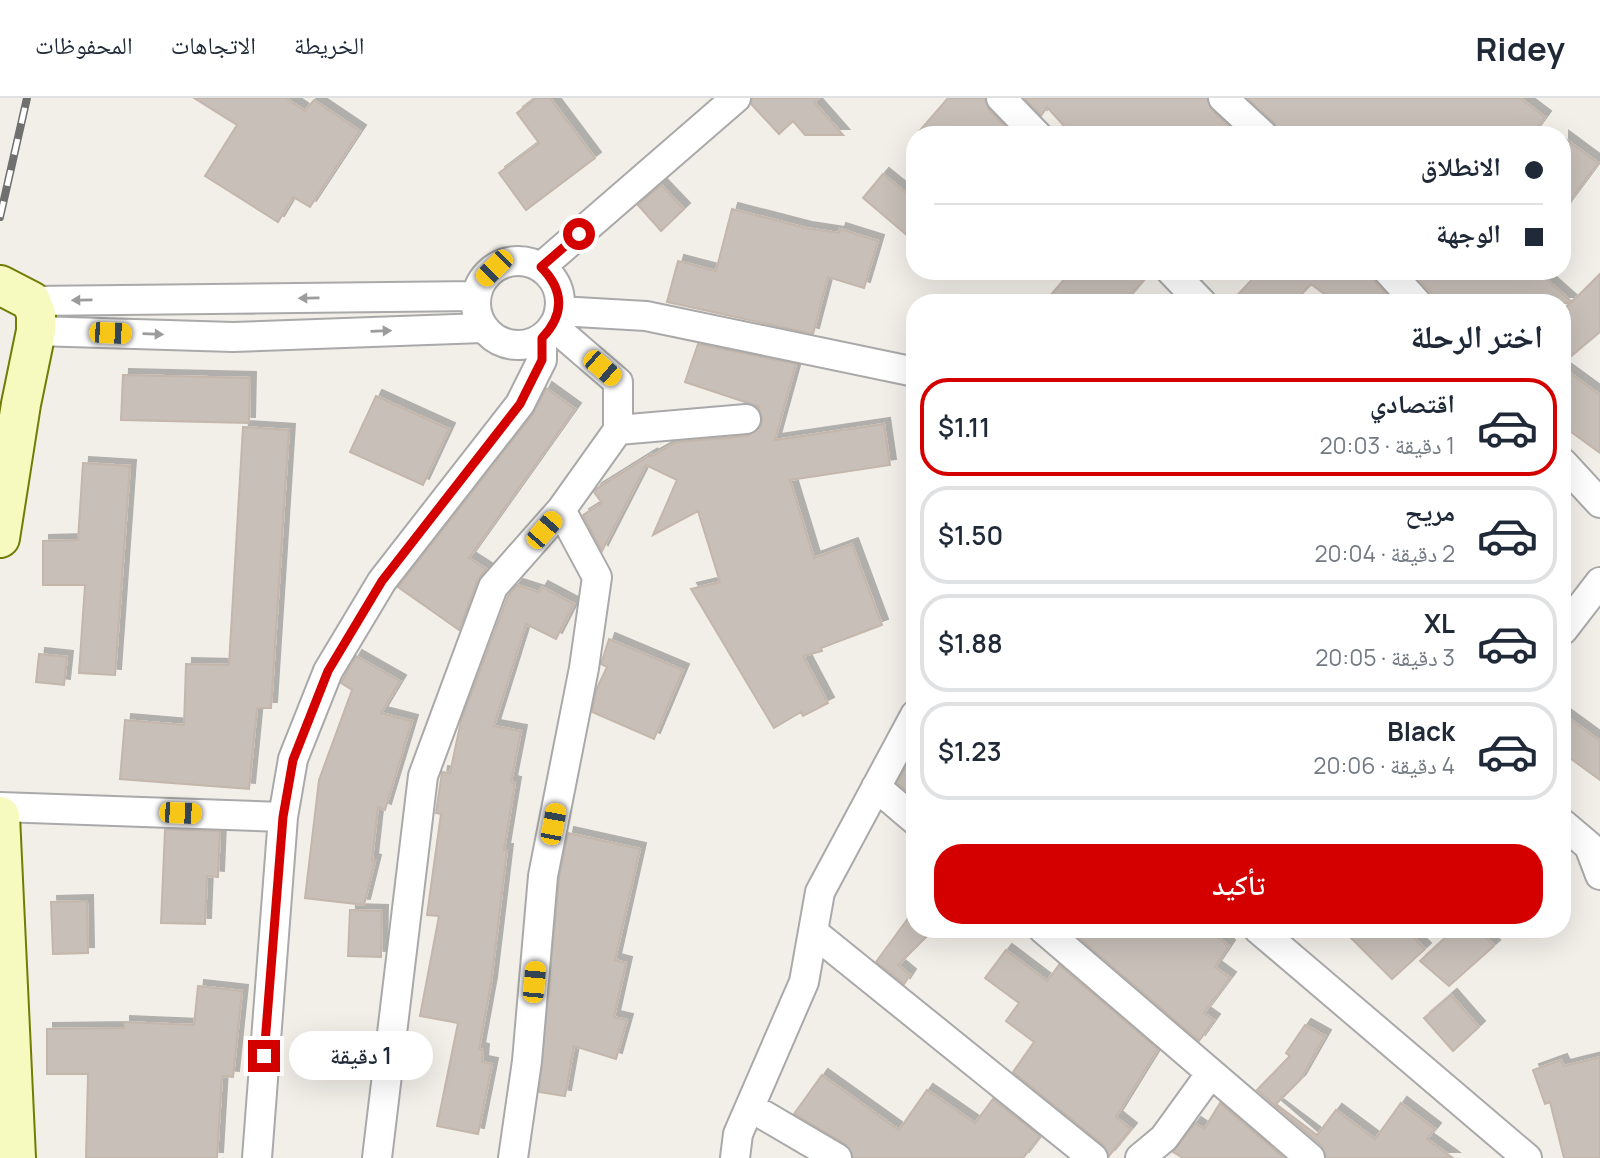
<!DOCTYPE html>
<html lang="ar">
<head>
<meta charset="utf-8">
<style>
  :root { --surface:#fff; --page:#f6f6f7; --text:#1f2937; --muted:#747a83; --line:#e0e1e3; --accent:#d40000 }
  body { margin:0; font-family:Manrope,"Noto Naskh Arabic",sans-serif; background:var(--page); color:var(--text); direction:rtl; height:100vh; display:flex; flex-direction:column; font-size:26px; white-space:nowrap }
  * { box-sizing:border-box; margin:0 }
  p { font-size:23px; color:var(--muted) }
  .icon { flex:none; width:38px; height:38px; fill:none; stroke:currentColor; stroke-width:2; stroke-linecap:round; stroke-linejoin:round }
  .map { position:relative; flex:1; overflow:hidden; direction:ltr }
  .panel { position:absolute; left:906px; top:196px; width:665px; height:644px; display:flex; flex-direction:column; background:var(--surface); border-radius:28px; box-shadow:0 7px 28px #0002; direction:rtl }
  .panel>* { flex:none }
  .hud { position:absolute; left:906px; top:28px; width:665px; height:154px; border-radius:28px; box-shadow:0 7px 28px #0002; direction:rtl; display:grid; align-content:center; height:154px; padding:0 28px; background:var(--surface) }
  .end { position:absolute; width:32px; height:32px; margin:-16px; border:9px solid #d40000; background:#fff; box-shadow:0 0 0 4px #fff }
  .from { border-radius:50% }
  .bubble { position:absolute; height:49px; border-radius:24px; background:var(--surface); box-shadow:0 7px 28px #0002; font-size:23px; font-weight:600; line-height:49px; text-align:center; direction:rtl }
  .car { position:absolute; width:21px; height:42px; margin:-21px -10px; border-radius:9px; box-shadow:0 0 5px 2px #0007; background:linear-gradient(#f5c518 24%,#345 0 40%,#f5c518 0 76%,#345 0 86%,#f5c518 0) }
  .hud b { display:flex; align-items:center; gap:24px; height:66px; font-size:26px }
  .hud b+b { border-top:2px solid var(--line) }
  .hud i { width:18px; height:18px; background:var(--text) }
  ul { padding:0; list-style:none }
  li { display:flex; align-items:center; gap:21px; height:98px; margin:0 14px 10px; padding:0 14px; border:4px solid var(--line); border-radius:28px }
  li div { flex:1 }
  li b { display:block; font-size:26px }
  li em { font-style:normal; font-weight:600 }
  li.on { border-color:var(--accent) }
  li>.icon { width:63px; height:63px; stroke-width:1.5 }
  h2 { padding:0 28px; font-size:32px; line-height:84px }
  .primary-button { display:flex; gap:14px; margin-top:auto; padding:14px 28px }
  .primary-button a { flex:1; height:80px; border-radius:28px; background:var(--accent); color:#fff; font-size:28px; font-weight:600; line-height:80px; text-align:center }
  header { display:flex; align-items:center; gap:42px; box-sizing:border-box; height:98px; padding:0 35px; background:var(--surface); border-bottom:2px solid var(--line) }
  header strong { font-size:33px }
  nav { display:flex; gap:38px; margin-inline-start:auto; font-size:24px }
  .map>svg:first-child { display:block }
</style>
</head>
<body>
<header>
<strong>Ridey</strong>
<nav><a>الخريطة</a><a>الاتجاهات</a><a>المحفوظات</a></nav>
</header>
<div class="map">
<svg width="1600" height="1060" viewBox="0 0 1600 1060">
  <defs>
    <filter id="shadow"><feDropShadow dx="6" dy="-6" stdDeviation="0" flood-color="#0004"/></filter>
  </defs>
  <rect width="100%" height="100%" fill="#f2efe9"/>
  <!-- building -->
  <path fill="#c7bfb8" stroke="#c4b6ab" stroke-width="2" filter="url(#shadow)" d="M194 0H286L305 13 314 2 360 33 310 109 293 99 278 124 205 78 237 27Z
    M536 0H550L595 60 526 112 499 75 539 45 517 15Z
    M752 0H818L814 4 843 37H805L793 23 779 36 751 6Z
    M948 0H985L989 12 1014 37H916Z
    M1024 0H1207L1212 12 1238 37H1072L1047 9 1041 18Z
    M1247 0H1520L1545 19 1532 37H1279L1274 25Z
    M1563 39 1598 65 1563 112Z
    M883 76 915 102V144L863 100Z
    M661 87 684 111 661 133 638 107Z
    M732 111 806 130 839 135 840 131 878 143 864 190 828 179 813 236 667 204 678 163 716 173Z
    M1071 173H1151L1124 205H1044Z
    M1260 173H1372L1375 184 1385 194 1377 205H1336L1311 186 1293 205H1230Z
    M1411 173H1537L1572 204 1600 176V234L1563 265V212L1570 205H1440Z
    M698 246 796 266 775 342 884 326 890 367 790 382 814 460 852 446 882 527 821 550 822 553 803 558 828 605 803 618 801 614 774 630 691 491 720 484 698 413 653 437 677 382 646 367 602 453 583 417 602 405 594 394 596 391 652 356 650 359 677 344 747 338 761 329 762 319 757 309H760L685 284Z
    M1563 270 1600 297V355L1563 328Z
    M123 277 250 280 249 325 121 322Z
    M546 290 575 311 469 460 486 471 477 483 459 532 398 489 533 316Z
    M376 298 449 331 423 387 350 354Z
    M243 329 289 332 271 610H257L249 691 120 681 125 622 184 627 186 566 229 567Z
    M83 365 130 368 115 577 79 575 85 487H43V443L78 442Z
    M517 487 539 494 542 489 574 506 556 541 526 526 494 628 521 633 511 684 515 685 504 752H507L491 885 479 951 483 952 482 964 492 966 478 1036 437 1028 458 925 420 918 439 818 427 817 441 716 436 715 442 674 450 675 461 623 508 498Z
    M609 541 683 572 654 641 592 614 597 590 607 569 601 566Z
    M39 556 67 559 64 587 36 584Z
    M356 558 400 583 381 615 412 623 385 712 378 709 372 762 375 763 364 807 305 800 319 682 352 592 341 585Z
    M1563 616 1600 643V682L1563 655Z
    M915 652V700L897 685Z
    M165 731 220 733 218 779 207 778 205 826 161 825Z
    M568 735 640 751 615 862 626 865 614 919 627 922 616 961 574 948 565 998 539 994 559 780Z
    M87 803 88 855 53 856 51 804Z
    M350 812 382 813 381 859 348 858Z
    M909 819 915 826V831H921L927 838 898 867 910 877 904 886 876 864Z
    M1084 831H1207L1229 848 1215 869 1230 880 1204 915 1214 922 1199 943 1078 839Z
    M1342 831H1405L1425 851 1392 881Z
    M1455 831H1478L1494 848 1449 888 1420 863Z
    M1006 852 1047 883 1059 867 1158 951 1116 1019 1131 1031 1109 1058 1103 1047 1013 974 1034 944 1006 923 1019 905 985 880Z
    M198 888 242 893 233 979 222 978 217 1060H86L88 976H47V931L124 930V924L194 927Z
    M1451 897 1479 929 1453 953 1424 920Z
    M1305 927 1325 938 1300 982 1276 1006 1317 1037 1336 1012 1375 1041 1401 1005 1435 1031 1427 1041 1453 1060H1326L1321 1047 1257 992 1290 958 1286 955Z
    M1600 959V1060H1564L1550 1004 1545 1006 1533 972 1561 962 1564 968Z
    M822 977 899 1032 927 992 975 1025 993 1001 1040 1038 1023 1060H854L845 1046 794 1016Z
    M1220 1005 1284 1060H1183L1173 1054 1195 1025 1204 1031Z"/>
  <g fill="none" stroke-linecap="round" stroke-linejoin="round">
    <defs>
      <path id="minor" d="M1001 0 1037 37
        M1223 0 1263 37
        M476 205a42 42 0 1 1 84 0a42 42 0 1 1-84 0Z
        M541 169 736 0
        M1171 173 1202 205
        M1388 173 1417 205
        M31 203 476 198
        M559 213 646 218 915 274
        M553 228 618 284V332
        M36 233 233 239 483 230
        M1563 365 1600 405
        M1563 532 1600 484
        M876 689 915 722
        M0 709 283 719
        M1563 726 1589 748 1600 777
        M1043 831 1310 1060
        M1258 831 1527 1060
        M813 834 1093 1060
        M750 1009 837 1060
        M257 1060 283 719 293 661 328 573 382 483 520 306 542 262V240
        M377 1060 423 678 493 489 561 412
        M513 1060 527 963 543 778 584 570 597 479 561 412 618 332 746 321
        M735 1060 738 1036 804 884 820 794 915 617
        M1140 1060 1164 1040 1211 975"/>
      <path id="secondary" d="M0 187 31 203 36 216V233L21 306 0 440
        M0 718 16 1060"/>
    </defs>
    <!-- minor casing -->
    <use href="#minor" stroke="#a9a9a9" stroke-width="32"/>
    <!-- secondary casing -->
    <use href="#secondary" stroke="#707d05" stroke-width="42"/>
    <!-- minor -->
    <use href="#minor" stroke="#fff" stroke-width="28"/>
    <!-- secondary -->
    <use href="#secondary" stroke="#f7fabf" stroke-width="38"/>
    <defs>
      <path id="rail" d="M0 119 27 0"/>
    </defs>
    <!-- rail casing -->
    <use href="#rail" stroke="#707070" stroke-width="8"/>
    <!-- rail -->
    <use href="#rail" stroke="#fff" stroke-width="5" stroke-dasharray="16" stroke-linecap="butt"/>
  </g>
  <!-- one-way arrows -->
  <defs><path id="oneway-solid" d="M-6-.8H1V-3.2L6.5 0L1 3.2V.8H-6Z" transform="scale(1.75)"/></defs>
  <g fill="#9c9c9c">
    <use href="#oneway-solid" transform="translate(309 200) rotate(179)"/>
    <use href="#oneway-solid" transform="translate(82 202) rotate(179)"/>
    <use href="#oneway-solid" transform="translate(381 233) rotate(-2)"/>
    <use href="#oneway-solid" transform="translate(153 236) rotate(2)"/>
  </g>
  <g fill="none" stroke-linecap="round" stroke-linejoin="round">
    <!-- route -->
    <path stroke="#d40000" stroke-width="9" d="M264 958 283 719 293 662 328 573 382 483 520 306 542 262V240C565 216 564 192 541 169L579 136"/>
  </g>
</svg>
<i class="end from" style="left:579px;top:136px"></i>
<i class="end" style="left:264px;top:958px"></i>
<div class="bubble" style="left:289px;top:933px;width:144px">1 دقيقة</div>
<i class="car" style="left:494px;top:170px;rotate:225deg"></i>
<i class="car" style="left:110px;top:235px;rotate:92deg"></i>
<i class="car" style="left:602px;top:270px;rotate:131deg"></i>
<i class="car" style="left:544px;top:432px;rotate:41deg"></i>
<i class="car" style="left:180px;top:715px;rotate:92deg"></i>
<i class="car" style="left:553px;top:726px;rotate:11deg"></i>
<i class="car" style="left:534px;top:884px;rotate:5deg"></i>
<div class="hud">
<b><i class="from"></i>الانطلاق</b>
<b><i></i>الوجهة</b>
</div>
<section class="panel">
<h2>اختر الرحلة</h2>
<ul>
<li class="on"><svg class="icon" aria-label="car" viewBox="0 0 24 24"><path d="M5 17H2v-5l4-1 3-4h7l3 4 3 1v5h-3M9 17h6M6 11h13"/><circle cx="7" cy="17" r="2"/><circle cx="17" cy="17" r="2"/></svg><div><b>اقتصادي</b><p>1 دقيقة · 20:03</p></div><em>$1.11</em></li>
<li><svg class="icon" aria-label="car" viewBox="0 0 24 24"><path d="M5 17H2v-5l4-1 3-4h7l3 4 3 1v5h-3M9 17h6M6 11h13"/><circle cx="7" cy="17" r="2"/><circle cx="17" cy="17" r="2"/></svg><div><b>مريح</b><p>2 دقيقة · 20:04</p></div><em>$1.50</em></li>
<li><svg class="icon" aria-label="car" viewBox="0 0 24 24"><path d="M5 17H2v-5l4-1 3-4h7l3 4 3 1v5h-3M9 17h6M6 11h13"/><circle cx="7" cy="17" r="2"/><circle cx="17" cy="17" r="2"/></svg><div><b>XL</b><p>3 دقيقة · 20:05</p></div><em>$1.88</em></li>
<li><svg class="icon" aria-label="car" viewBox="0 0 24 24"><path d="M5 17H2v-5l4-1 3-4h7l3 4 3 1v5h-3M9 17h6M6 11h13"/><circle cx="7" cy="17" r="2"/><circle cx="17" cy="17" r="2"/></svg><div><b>Black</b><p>4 دقيقة · 20:06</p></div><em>$1.23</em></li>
</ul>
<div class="primary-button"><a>تأكيد</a></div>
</section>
</div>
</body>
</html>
